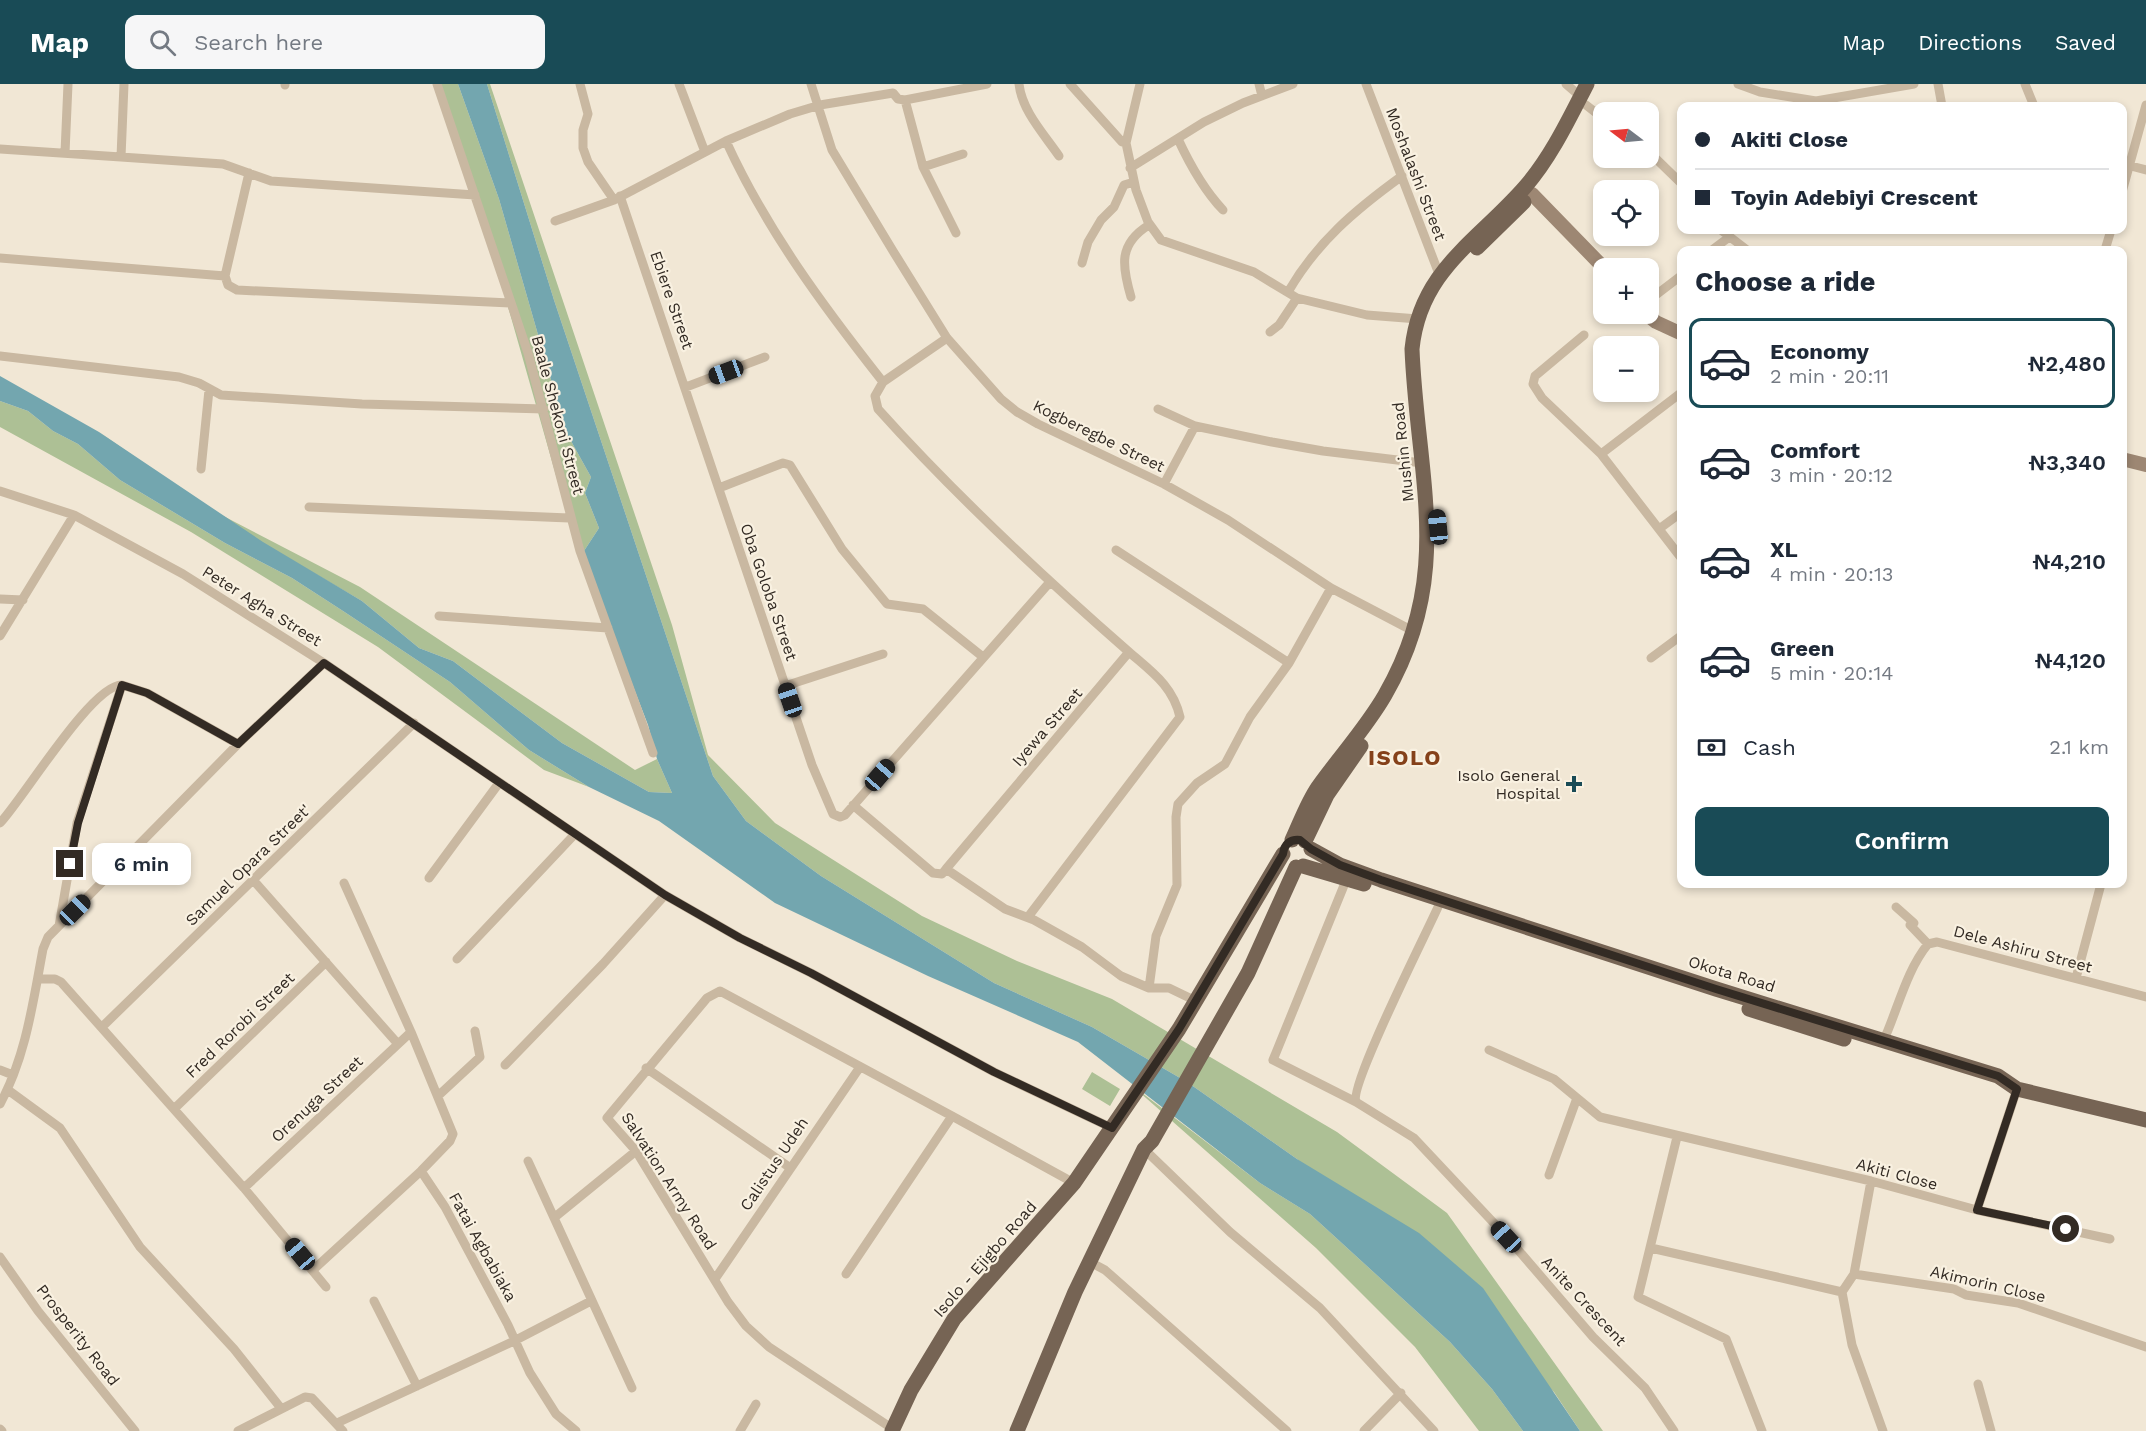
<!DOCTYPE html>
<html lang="en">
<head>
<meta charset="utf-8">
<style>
  :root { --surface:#fff; --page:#f6f6f7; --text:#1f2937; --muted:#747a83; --line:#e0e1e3; --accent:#194b56 }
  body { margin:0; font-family:"Work Sans",sans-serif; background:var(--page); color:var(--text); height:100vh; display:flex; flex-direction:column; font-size:22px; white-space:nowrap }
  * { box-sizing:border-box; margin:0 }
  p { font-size:20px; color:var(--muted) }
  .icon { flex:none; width:33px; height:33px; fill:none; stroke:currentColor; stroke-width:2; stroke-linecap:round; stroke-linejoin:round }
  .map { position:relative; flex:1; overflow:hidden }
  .details { position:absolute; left:1677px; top:162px; width:450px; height:642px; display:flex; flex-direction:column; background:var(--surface); border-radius:12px; box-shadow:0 3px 9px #0003 }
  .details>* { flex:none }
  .guide { position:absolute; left:1677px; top:18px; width:450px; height:132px; border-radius:12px; box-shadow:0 3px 9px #0003; display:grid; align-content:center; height:132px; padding:0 18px; background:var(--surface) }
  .needle { width:39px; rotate:286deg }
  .tools { position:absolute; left:1593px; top:18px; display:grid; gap:12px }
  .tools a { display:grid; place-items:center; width:66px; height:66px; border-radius:12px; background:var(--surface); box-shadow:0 3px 9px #0003; font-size:30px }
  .end { position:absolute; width:27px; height:27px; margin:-14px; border:8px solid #332b24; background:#fff; box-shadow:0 0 0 3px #fff }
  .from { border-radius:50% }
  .bubble { position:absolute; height:42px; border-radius:12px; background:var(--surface); box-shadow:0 3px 9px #0003; font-size:20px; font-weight:600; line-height:42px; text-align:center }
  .car { position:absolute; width:18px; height:36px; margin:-18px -9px; border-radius:8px; box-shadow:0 0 4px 2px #0007; background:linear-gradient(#222 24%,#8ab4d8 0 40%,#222 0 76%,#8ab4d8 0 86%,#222 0) }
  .guide b { display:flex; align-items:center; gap:21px; height:57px; font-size:22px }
  .guide b+b { border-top:2px solid var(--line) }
  .guide i { width:15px; height:15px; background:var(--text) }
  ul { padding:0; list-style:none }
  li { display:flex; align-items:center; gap:18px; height:90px; margin:0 12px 9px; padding:0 6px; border:3px solid transparent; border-radius:12px }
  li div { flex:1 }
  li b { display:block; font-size:22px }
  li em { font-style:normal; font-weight:600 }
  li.active { border-color:var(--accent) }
  li>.icon { width:54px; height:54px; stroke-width:1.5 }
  h2 { padding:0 18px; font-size:27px; line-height:72px }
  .pay { display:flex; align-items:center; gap:15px; height:66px; padding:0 18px; font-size:22px }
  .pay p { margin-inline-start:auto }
  .primary-button { display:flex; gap:12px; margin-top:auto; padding:12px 18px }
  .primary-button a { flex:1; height:69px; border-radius:12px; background:var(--accent); color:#fff; font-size:24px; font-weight:600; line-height:69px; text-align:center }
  header { display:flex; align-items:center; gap:36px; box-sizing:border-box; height:84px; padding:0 30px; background:var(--accent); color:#fff }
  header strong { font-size:28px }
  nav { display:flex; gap:33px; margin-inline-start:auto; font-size:21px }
  .search { width:420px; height:54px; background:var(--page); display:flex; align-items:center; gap:15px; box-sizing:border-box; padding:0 21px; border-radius:12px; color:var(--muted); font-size:22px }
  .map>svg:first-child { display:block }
</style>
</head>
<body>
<header>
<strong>Map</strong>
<div class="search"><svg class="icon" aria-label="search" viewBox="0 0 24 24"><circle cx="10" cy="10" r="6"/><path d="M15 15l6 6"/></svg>Search here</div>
<nav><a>Map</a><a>Directions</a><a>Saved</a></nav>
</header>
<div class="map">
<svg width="2146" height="1347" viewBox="0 0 2146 1347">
  <rect width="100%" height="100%" fill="#f1e7d5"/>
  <!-- green -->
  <path fill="#adc095" d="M438 0H458L499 115 566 348 591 393 585 409 599 444 582 470 561 409 477 114Z
    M487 0H490L672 541 708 671 775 739 922 832 1017 877 1112 915 1337 1048 1447 1129 1603 1347H1580L1554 1308 1297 1075 1187 998 1092 943 994 899 821 792 746 737 713 692 554 216Z
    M0 317 28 327 53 347 78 360 120 396 225 459 292 494 343 527 450 598 529 666 589 703 544 686 378 563 191 448 0 343Z
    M99 348 208 424 360 503 635 686 657 675 672 709 649 708 562 659 453 577 419 564 362 517 195 420Z
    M1092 988 1120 1005 1110 1022 1082 1005Z
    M1129 999 1260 1099 1310 1130 1450 1258 1492 1305 1523 1347H1479L1415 1263 1316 1164Z"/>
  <!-- water -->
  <path fill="#73a6af" d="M458 0H487L554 216 713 692 746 737 821 792 994 899 1092 943 1187 998 1297 1075 1419 1149 1483 1204 1580 1347H1523L1492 1305 1450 1258 1310 1130 1260 1099 1078 958 928 892 775 819 659 737 589 703 529 666 450 598 343 527 292 494 225 459 120 396 78 360 53 347 28 327 0 317V292L99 348 263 458 362 517 419 564 453 577 562 659 649 708 672 709 657 675 648 641 582 470 599 444 585 409 591 393 566 348 499 115Z"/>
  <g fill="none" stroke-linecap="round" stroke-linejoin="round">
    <!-- street -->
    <path stroke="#c9b8a1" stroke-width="9" d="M124 0 121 73 223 80 271 97 475 111
      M437 0 528 269 580 467 653 669
      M580 0 588 30 583 46V64L588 78 614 116
      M679 0 705 68
      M811 0 832 66 893 167 947 254 1001 315 1017 328 1038 340 1164 400 1228 436 1331 504 1413 547
      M1019 0C1022 27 1044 50 1059 72
      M1070 0 1122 58 1126 59 1136 106 1148 138 1161 156 1254 188 1297 214 1367 231 1418 235
      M1259 0 1262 12
      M1366 0 1439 190
      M1566 0 1580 12
      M1738 0 1760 8 1816 17 1914 0
      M1938 0 1942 22
      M2025 0 2034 22
      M285 1V0
      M905 16 923 83 956 149
      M1586 21 1604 35
      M1178 55C1190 81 1203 105 1223 126
      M726 57C766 145 823 222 883 298L875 312 878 325C956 412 1041 491 1129 568L946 785 1005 825 1034 836 1082 863 1121 892 1149 904H1169L1196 917
      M1126 59 1140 0
      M0 65 121 73
      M1648 67 1682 100
      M65 69 68 0
      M2131 82 2146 86
      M923 83 963 70
      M1130 84 1204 38 1243 19 1293 0
      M249 89 225 192 228 201 237 206 510 219
      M2122 108 2146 21
      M620 112 812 681 833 730 840 733 845 731 1050 498
      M555 137 614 116 726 57 790 30 820 21 893 9 898 15 905 16 987 0
      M1721 146 1747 166
      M1712 166 1728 154
      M2105 166 2111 146
      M0 174 225 192
      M1082 179 1088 158 1101 136 1114 123 1124 101 1134 98
      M1288 208C1317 158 1355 126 1402 92
      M1131 213C1122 182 1118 160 1149 141
      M1648 217 1682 191
      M1270 248 1279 241 1297 214
      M1584 251 1535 292 1533 300 1542 314 1601 370 1682 475
      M0 272 179 293 199 299 221 311 362 320 544 325
      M883 298 947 254
      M686 303 765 273
      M1158 325 1195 342 1272 358 1323 367 1422 379
      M1601 370 1682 308
      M201 385 209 306
      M1164 400 1195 342
      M719 404 783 379 790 381 842 465 887 520 923 525 983 573
      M0 407 74 431 183 490 324 579 665 811 740 854 811 889 994 988 1112 1044
      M309 423 569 434
      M1659 445 1682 428
      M1116 466 1289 579
      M0 515 23 516
      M439 532 608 544
      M0 552 74 431
      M1651 574 1682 551
      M122 601 147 609 238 660
      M785 602 883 570
      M853 721 933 789 942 790 946 785
      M0 739C23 715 92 600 122 601L77 739 59 842
      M429 794 499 699
      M1347 794 1273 976 1356 1018
      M254 797 398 960
      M1438 823C1426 850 1349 1002 1356 1018L1414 1054 1507 1153 1593 1253 1645 1304 1674 1347
      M1896 823 1914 839 1910 841 1928 860
      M1028 833 1180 633C1173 602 1152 588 1129 568
      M457 875 574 751
      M2076 894 2101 800
      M38 895H55L61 898 244 1104 326 1203
      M1149 904 1156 852 1177 801 1176 733 1178 720 1197 699 1225 680 1250 633 1289 579 1331 504
      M103 942 414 639
      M1883 958C1898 925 1906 887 1928 860L1937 858 2146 913
      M1489 966 1554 995 1600 1033 1871 1097 1977 1126 2110 1155
      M505 981 603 880 665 811
      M646 984 789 1083
      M0 986 13 991
      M8 1006 60 1044 140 1163 234 1265 280 1323
      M439 1011 480 973 475 947
      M0 1020C26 972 33 918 43 865L48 853 238 660 324 579
      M175 1024 326 878
      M1677 1053 1638 1213 1726 1255 1762 1347
      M1144 1065 1230 1148 1320 1224 1434 1347
      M528 1077 632 1304
      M421 1087 445 1123 508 1241 530 1289 556 1330 576 1347
      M1549 1091 1577 1014
      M1871 1097 1854 1190 1842 1208 1852 1261 1883 1347
      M244 1104 411 948
      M1977 1126 2017 1005
      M555 1133 636 1067
      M1651 1164 1842 1208
      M0 1173 38 1227 135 1347
      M1090 1178 1105 1186 1287 1347
      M313 1186 421 1087 450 1057 453 1050 411 948 344 799
      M846 1190 952 1032 1074 1099
      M1854 1190 1954 1205 1966 1211 2018 1219 2146 1263
      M715 1195 860 983
      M374 1217 417 1302
      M1978 1300 1991 1347
      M337 1339 514 1257 591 1217
      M0 1345 2 1347
      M893 1345 769 1263 746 1242 728 1218 636 1067 607 1034 707 914 720 907 952 1032
      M238 1347 305 1313 312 1314 343 1347
      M740 1347 756 1320
      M1364 1347 1401 1309"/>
    <!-- secondary -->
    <path stroke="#9d8773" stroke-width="14" d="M1532 110 1604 184
      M1646 230 1656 238 1682 250
      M2122 375 2146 381"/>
    <!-- primary -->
    <path stroke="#766454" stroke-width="15" d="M1477 164 1524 118
      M1292 756C1300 739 1307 719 1318 703 1340 672 1366 644 1385 611 1455 490 1417 393 1412 265 1420 186 1478 157 1525 103 1551 73 1569 35 1587 0
      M1305 757 1327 711 1361 662
      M1311 765 1340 781 1381 796 1716 905 1998 992 2017 1005 2146 1036
      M1303 782 1364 800
      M1749 925 1844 955
      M892 1347 911 1306 954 1235 1074 1099 1179 945 1283 770
      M1017 1347 1075 1208 1144 1065 1152 1057 1248 889 1296 783"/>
  </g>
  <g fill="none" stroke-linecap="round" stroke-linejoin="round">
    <!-- route -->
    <path stroke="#332b24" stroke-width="8" d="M70 780 78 739 122 601 147 609 238 660 324 579 665 811 740 854 811 889 994 988 1112 1044 1179 945 1283 770C1284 760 1290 755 1300 756L1311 765 1340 781 1381 796 1716 905 1998 992 2017 1005 1977 1126 2066 1145"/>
  </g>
  <!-- markers -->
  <path fill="#194b56" stroke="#f9f1e1" stroke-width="2" d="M1571 691h6v6h6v6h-6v6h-6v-6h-6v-6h6z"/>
  <g text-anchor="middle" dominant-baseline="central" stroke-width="4.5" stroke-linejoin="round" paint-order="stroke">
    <!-- street labels -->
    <g font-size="16" fill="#332b24" stroke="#f9f1e1">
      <text transform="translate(1416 90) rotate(69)">Moshalashi Street</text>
      <text transform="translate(672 216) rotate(71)">Ebiere Street</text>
      <text transform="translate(558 331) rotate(75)">Baale Shekoni Street</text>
      <text transform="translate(1099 352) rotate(26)">Kogberegbe Street</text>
      <text transform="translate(1403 368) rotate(-96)">Mushin Road</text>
      <text transform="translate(769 508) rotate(71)">Oba Goloba Street</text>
      <text transform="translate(262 522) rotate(32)">Peter Agha Street</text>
      <text transform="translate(1047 643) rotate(-49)">Iyewa Street</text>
      <text transform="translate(248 781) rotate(-44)">Samuel Opara Street'</text>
      <text transform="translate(2023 865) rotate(15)">Dele Ashiru Street</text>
      <text transform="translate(1732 890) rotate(17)">Okota Road</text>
      <text transform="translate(240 941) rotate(-44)">Fred Rorobi Street</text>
      <text transform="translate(317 1015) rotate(-43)">Orenuga Street</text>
      <text transform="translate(774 1080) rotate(-56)">Calistus Udeh</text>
      <text transform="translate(1897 1090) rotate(15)">Akiti Close</text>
      <text transform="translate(669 1097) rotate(57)">Salvation Army Road</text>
      <text transform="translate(483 1163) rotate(61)">Fatai Agbabiaka</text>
      <text transform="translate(985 1175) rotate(-49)">Isolo - Ejigbo Road</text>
      <text transform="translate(1988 1200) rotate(13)">Akimorin Close</text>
      <text transform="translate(1584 1217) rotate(47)">Anite Crescent</text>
      <text transform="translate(78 1251) rotate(52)">Prosperity Road</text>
    </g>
    <!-- poi labels -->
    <g font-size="16" fill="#332b24" stroke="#f9f1e1" text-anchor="end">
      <text x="1560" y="691">Isolo General<tspan x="1560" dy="18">Hospital</tspan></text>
    </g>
    <!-- district labels -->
    <g font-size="22" font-weight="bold" letter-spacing="1.5" fill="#85411a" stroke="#f9f1e1">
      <text x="1405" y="673">ISOLO</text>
    </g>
  </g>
</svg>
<div class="tools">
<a><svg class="needle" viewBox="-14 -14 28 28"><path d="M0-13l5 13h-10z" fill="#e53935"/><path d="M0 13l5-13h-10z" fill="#747a83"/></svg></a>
<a><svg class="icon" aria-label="locate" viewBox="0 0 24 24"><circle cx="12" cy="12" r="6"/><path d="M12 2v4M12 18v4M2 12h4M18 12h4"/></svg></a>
<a>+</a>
<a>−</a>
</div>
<i class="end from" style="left:2066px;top:1145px"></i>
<i class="end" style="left:70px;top:780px"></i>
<div class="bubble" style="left:92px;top:759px;width:99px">6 min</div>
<i class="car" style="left:726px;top:288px;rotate:250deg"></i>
<i class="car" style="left:1438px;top:443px;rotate:354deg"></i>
<i class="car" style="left:790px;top:616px;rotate:341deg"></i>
<i class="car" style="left:880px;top:691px;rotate:41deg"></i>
<i class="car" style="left:75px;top:826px;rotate:45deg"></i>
<i class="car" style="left:1506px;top:1153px;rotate:317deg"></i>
<i class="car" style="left:300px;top:1170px;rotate:320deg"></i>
<div class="guide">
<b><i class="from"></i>Akiti Close</b>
<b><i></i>Toyin Adebiyi Crescent</b>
</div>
<section class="details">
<h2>Choose a ride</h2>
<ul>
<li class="active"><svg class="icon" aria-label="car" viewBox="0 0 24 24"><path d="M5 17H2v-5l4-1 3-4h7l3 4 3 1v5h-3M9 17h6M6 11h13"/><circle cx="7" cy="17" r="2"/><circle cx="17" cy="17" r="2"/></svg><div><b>Economy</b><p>2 min · 20:11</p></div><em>₦2,480</em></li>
<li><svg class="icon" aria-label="car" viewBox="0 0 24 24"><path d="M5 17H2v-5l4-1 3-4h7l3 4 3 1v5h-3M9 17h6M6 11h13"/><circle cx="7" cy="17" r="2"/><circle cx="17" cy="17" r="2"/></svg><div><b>Comfort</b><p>3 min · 20:12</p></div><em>₦3,340</em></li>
<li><svg class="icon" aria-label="car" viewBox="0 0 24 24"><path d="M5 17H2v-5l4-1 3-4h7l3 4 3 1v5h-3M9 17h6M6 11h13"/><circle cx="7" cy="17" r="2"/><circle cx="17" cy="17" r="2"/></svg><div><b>XL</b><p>4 min · 20:13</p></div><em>₦4,210</em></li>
<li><svg class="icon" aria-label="car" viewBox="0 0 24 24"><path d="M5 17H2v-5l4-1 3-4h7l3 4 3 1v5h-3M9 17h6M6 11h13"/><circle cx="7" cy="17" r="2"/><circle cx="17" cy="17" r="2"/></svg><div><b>Green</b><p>5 min · 20:14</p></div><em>₦4,120</em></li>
</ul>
<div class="pay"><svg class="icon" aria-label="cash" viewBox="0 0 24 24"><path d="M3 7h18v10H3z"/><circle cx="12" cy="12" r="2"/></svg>Cash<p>2.1 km</p></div>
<div class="primary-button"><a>Confirm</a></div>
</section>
</div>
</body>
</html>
